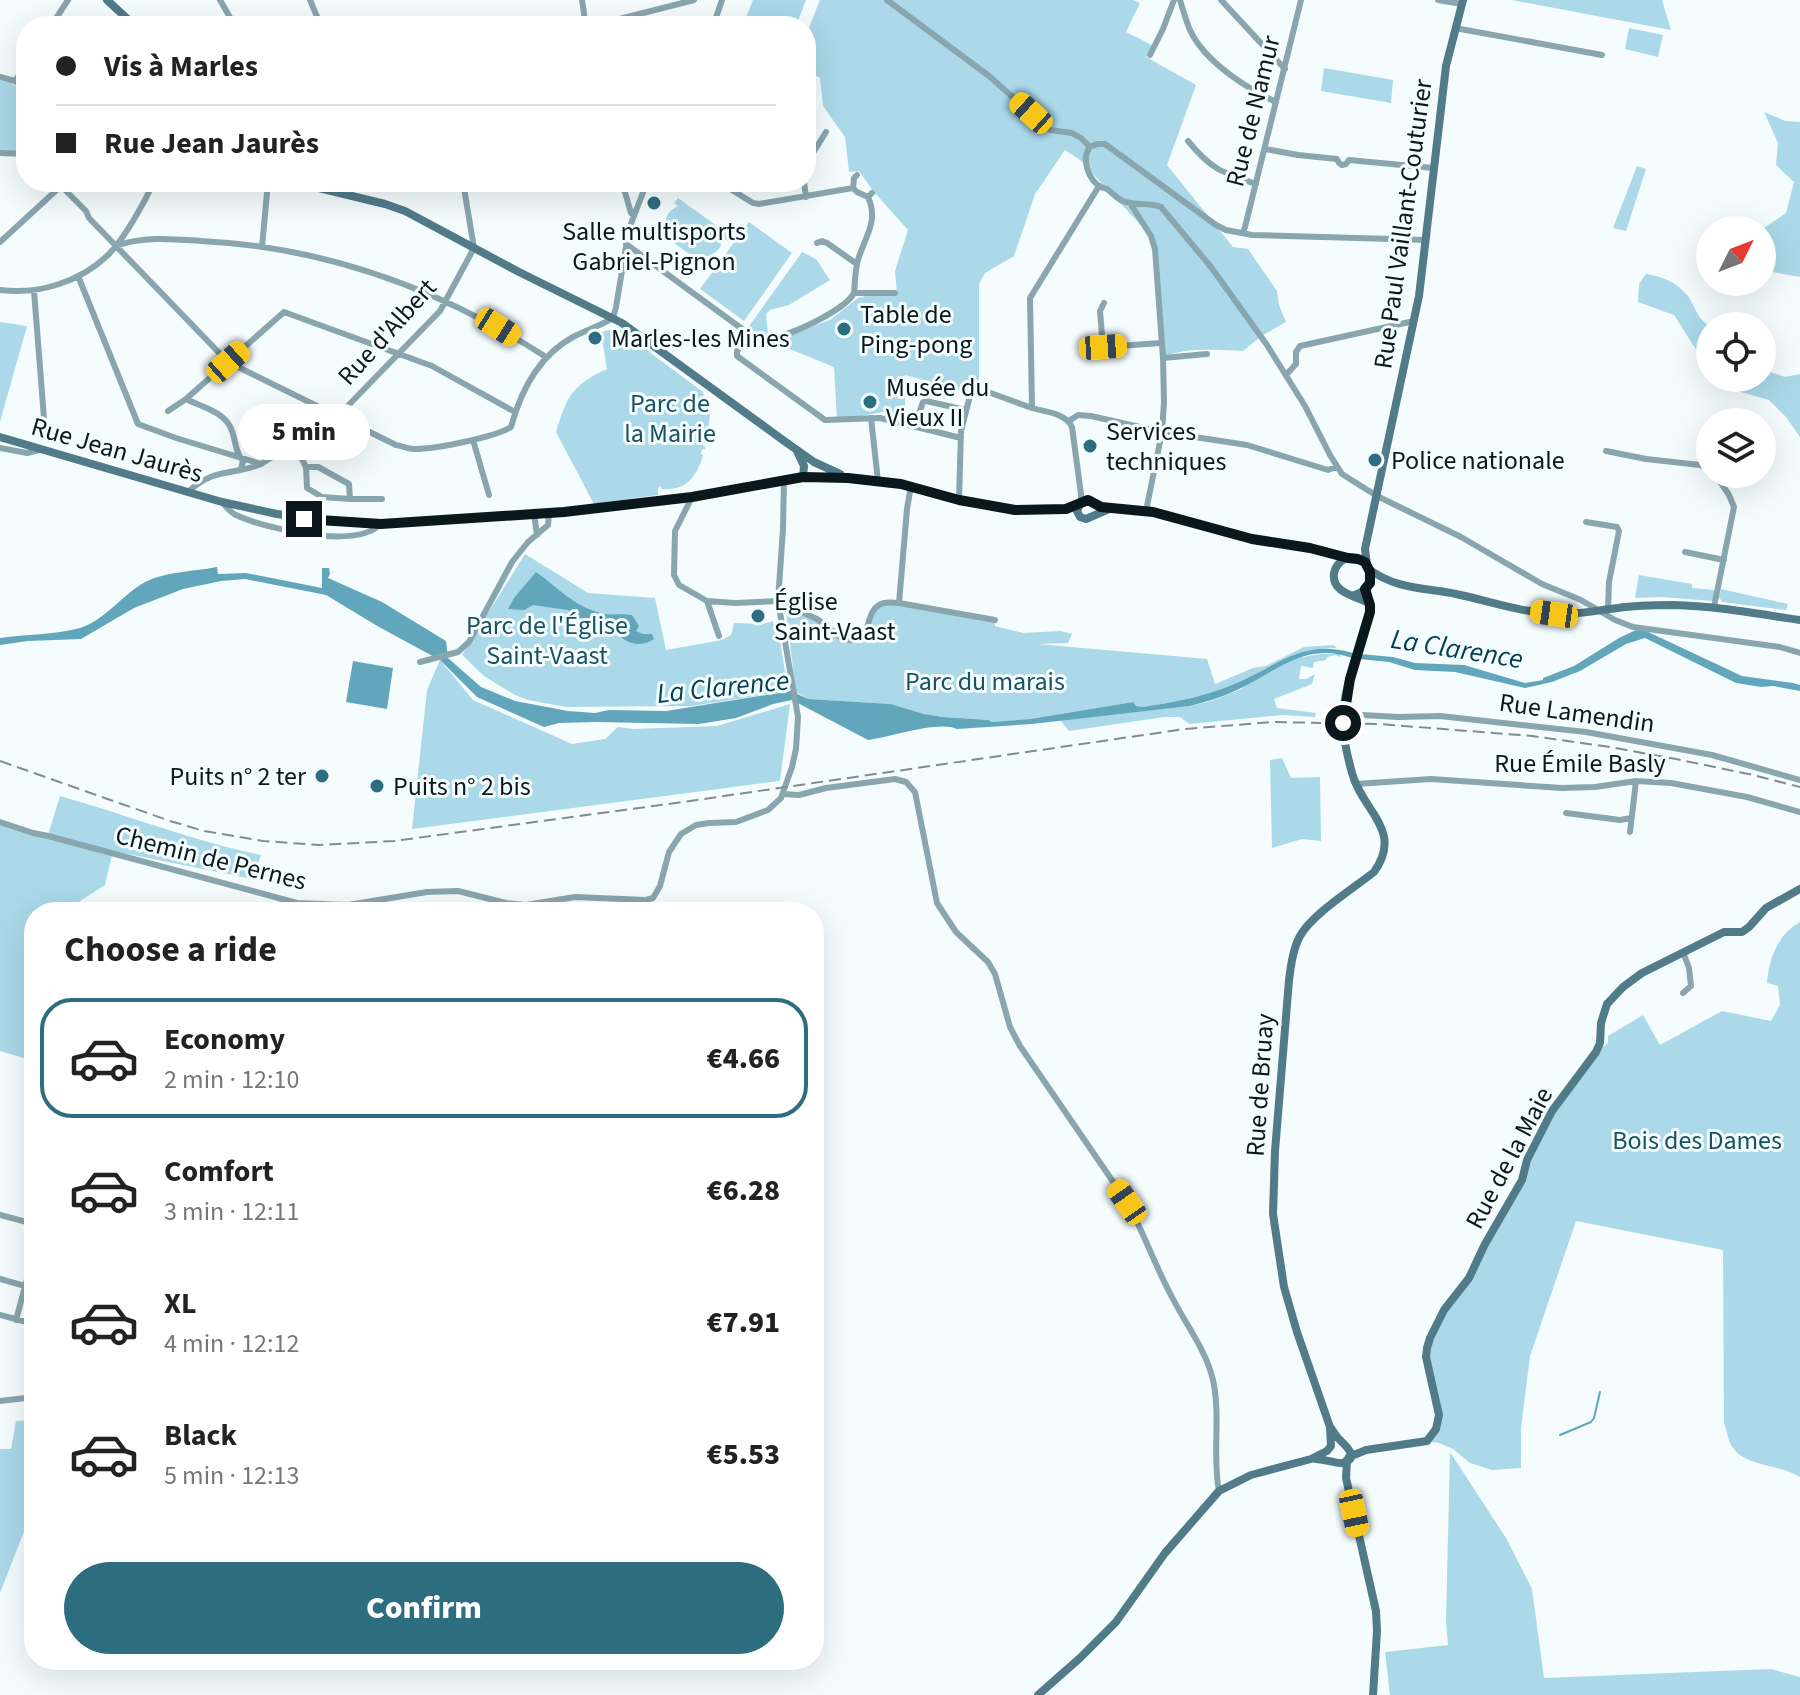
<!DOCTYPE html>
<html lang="en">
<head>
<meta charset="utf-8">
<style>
  :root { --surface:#fff; --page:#f2f2f2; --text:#222; --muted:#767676; --line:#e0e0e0; --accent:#2c6d80 }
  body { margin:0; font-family:"Source Sans 3",sans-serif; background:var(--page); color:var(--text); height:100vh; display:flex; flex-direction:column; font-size:30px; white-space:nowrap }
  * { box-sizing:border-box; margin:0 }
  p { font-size:26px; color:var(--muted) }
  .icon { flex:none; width:44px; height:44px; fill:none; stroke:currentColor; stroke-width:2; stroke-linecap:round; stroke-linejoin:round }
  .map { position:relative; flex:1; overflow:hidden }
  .panel { position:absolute; left:24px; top:902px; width:800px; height:768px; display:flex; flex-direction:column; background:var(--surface); border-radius:32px; box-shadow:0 8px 32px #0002 }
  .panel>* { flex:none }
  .top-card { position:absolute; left:16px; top:16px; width:800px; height:176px; border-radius:32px; box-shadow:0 8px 32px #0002; display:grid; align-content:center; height:176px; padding:0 40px; background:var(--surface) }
  .needle { width:52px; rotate:48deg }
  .tools { position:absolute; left:1696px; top:216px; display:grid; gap:16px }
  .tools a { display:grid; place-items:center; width:80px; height:80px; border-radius:50%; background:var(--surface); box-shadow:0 8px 32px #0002; font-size:40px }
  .end { position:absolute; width:36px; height:36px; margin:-18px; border:10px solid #0a181d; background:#fff; box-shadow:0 0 0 4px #fff }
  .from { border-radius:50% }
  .bubble { position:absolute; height:56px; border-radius:28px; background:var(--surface); box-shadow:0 8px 32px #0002; font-size:26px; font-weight:800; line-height:56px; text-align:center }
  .car { position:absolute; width:24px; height:48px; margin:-24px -12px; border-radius:10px; box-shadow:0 0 6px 2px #0007; background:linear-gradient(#f5c518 24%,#345 0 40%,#f5c518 0 76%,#345 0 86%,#f5c518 0) }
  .top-card b { display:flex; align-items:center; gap:28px; height:76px; font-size:30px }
  .top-card b+b { border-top:2px solid var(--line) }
  .top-card i { width:20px; height:20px; background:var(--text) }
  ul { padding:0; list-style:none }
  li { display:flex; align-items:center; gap:24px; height:120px; margin:0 16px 12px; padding:0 24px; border:4px solid transparent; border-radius:32px }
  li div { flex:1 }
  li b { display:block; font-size:30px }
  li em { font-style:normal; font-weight:800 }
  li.active { border-color:var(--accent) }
  li>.icon { width:72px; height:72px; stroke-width:1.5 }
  h2 { padding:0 40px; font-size:36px; line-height:96px }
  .primary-button { display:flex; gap:16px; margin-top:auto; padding:16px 40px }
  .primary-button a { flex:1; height:92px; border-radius:48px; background:var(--accent); color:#fff; font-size:32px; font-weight:800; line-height:92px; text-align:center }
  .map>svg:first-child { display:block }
</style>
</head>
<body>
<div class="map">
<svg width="1800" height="1695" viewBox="0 0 1800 1695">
  <rect width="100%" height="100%" fill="#f5fcfe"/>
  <!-- green -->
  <path fill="#abd9e9" d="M753 0H806L796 26H746L743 25Z
    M820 0H1133L1140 3 1126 32 1152 45 1146 57 1196 85 1167 165 1233 247 1248 249 1277 291 1279 305 1286 322 1263 335 1243 351C1218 350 1183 347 1161 358L1153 243 1149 234 1080 160 1065 150 1035 194 1014 256 985 273 979 284V379L977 383 969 385 967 392 905 375V415L883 412 837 421 834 367 770 341 830 320 858 298 873 294H897L895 271 908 230 874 192 859 171 849 172 845 137 823 106 820 78 806 71V35Z
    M1512 0H1662L1671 30Z
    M1629 28 1663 35 1658 57 1625 49Z
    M1324 68 1393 80 1391 103 1321 91Z
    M0 80 10 83 26 92V152L0 151Z
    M1764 112 1785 121 1800 122V277L1762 270V230H1761L1786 213 1794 182 1776 165 1778 143Z
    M1637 166 1646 169 1626 231 1613 228Z
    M678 198 732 237 729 242 719 236 721 246C716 253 711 256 703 257L712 264 709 268 656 230 659 226 665 230C664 218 668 211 678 206L674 203Z
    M749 222 792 253 744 321 700 289Z
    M802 252 816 259 830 280 789 305 770 310 766 314 768 335 756 333 747 329Z
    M1646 274C1663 277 1675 281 1687 295 1696 306 1697 321 1711 326L1710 366 1697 351 1674 315 1638 302 1639 284Z
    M0 322 27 326 0 422Z
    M617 328 703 392 706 407 709 409 707 410 710 413 708 432H706L705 437 707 438V441H704L703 446 705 447V449H702L701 454 703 455C697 477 686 491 662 489L660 486 658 488V495L594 504 556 432C567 396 572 385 607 369L601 332Z
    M1762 369 1785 377 1800 374V437L1786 417 1769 400 1741 392 1718 378H1762Z
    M525 554 588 593 655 598 666 650 722 640 731 635 734 623 763 624 773 621 776 641 780 640 788 691 692 706 566 707 528 700 515 695 484 676 462 655Z
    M1639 575 1692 584V588L1715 590 1713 601 1661 597 1635 598Z
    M1721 589 1788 604 1786 610 1722 602 1719 597Z
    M885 603 995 620V626L1023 633 1061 631 1072 634 1068 643 1038 644 1207 659 1215 684 1253 668 1266 666 1304 647 1334 645 1337 648C1292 647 1271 669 1233 685 1204 697 1174 702 1143 707L1136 706 1133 702 1030 719 991 722 989 720 943 717 924 714 891 704 808 699 796 692 785 604 802 611 843 639 861 637 874 609Z
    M1321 654H1341L1340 657 1335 655 1327 657 1326 660 1314 662 1313 668 1301 666 1299 679H1306L1315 674 1312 684 1274 699 1277 708 1316 713 1315 717 1283 715 1189 724 1180 717H1164L1069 731 1060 720 1190 706 1211 701 1239 690 1283 663 1296 658Z
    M440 660 473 700 572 744 605 739 618 727 633 729 717 726 790 704 780 781 412 829 427 690Z
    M1282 758 1291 778 1320 777 1321 841 1302 839 1272 848 1270 760Z
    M60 796C127 815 193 841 261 855L253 879 113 851 105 885 74 905 71 912H34V1061L0 1051V822L48 835Z
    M1800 922V1477C1782 1465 1745 1466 1733 1448 1728 1442 1727 1431 1724 1423L1723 1250 1576 1221 1530 1356 1521 1428V1468L1492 1470 1470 1463 1453 1449 1439 1443 1427 1441 1439 1415 1427 1367 1430 1338 1522 1180 1552 1111 1596 1052 1608 1043V1036L1643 1015 1660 1045 1722 1011 1771 1021 1780 1005 1778 986 1767 983C1769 959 1777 935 1800 922Z
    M34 1420V1506L0 1593V1449H11L16 1421Z
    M1450 1452 1506 1538 1532 1589 1544 1678 1771 1669 1800 1677V1695H1390L1385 1652 1448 1645 1446 1621Z"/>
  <!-- water -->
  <path fill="#62a6bc" d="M217 567 218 574 246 573 322 588V568H329L330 574 328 578 382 602 446 641 448 658 481 687 515 701 568 711 595 713 609 710 666 711 791 691 808 699 891 704 924 714 943 717 989 720 991 722 1030 719 1133 702 1136 706 1143 707C1174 702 1203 697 1232 685 1277 667 1301 638 1353 653L1352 658C1305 641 1276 672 1237 690 1222 697 1206 702 1190 706L1032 724 957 729C939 720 890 737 868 740L792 700 773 704 736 718 699 724 596 722 559 723 544 727 477 697 440 660 379 627 326 595 245 579 221 581 183 589 134 608 81 639 28 641 0 645V638C26 634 54 635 80 628 103 621 120 598 140 585 162 571 192 572 217 567Z
    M536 572C557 587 574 606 600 613 610 616 621 613 632 615L639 626 636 631 643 634H652L654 639C641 648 625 644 616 632L611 633 605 628 580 619 568 610 533 605 524 610 508 609 514 598Z
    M1636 630 1646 631 1742 676 1793 683 1800 685V691L1773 686 1761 687 1736 683 1645 638 1626 644 1580 671 1552 682 1525 688 1455 672 1415 670 1389 662 1359 659 1360 654 1393 657 1415 663 1464 665 1525 683 1543 680V678L1574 666 1619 638Z
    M353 661 393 668 387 709 346 702Z"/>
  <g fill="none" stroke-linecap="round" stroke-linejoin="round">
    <!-- stream -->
    <path stroke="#62a6bc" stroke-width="2" d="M1560 1435 1591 1422 1594 1418 1600 1392"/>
    <!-- street -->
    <path stroke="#89a5ae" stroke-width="6" d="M220 0 235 26
      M310 0 321 26
      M582 0 586 26
      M887 0 989 76 1050 130 1072 133 1081 138 1090 147
      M1180 0C1183 10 1186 21 1190 30 1204 61 1246 88 1276 102
      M1221 0 1285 69
      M1438 0 1462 4
      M438 24V26
      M51 26 68 0
      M592 26 694 0
      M713 26 722 0
      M1455 28 1602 55
      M1150 55 1163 29 1174 0
      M0 77 15 81 26 89
      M15 81 26 65
      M1188 141C1212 170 1221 172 1256 184
      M1090 147C1081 158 1088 180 1101 187 1102 188 1105 188 1107 189 1112 192 1117 199 1123 201 1134 206 1149 202 1161 207L1211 267 1267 345 1305 406 1330 455 1342 474 1377 496 1461 537 1542 584 1581 600 1615 620 1633 627 1780 647 1800 653
      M1090 147 1097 144H1105L1216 225 1226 230 1252 235 1426 240
      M1265 149 1298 155 1337 159 1339 163 1342 165 1346 164 1349 160 1433 168
      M0 153 26 154
      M806 164 826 132
      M857 175 854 178 853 188 857 192 868 197 872 193
      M57 182 86 211 89 218 228 362 396 445C402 446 409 449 415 449 435 449 496 437 511 427 521 390 540 355 573 337 586 330 600 326 613 318L616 307 629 229 647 182
      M622 182 631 213 633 214
      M719 182 753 203 759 204 853 188
      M804 182 806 197
      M346 195 348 182
      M1130 203 1151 236 1155 249 1163 358 1164 402 1162 432 1146 511
      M1243 232 1245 227 1301 0
      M0 242 61 186
      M817 243 822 241 827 243 857 264
      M626 244 749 334C755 337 761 339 768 338 787 338 845 310 854 293H895
      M116 246C143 236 173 239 201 241 325 247 442 290 546 357
      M262 247 268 182
      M78 276 138 424 176 438 261 464
      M0 290C38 295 80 282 108 255 125 238 144 203 154 182
      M34 291 45 431
      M854 293C855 282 855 270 858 260 865 236 879 222 868 197
      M1104 303 1100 311 1103 347 1161 343
      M749 334 737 351V356L825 420 880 418 961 438
      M1163 358 1207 354
      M1286 375 1296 364V352L1300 346 1414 321
      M186 399C202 407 226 412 232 431 236 442 235 452 243 461L241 469
      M168 411 186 399 284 312 432 366 515 412
      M871 418 878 481
      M1069 421 1078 415 1091 416 1162 432 1247 445 1328 470 1336 467
      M915 426 923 402 926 401 966 410
      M473 440 489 495
      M294 444 306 467H318L349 484 350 499H382
      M0 448 27 453 43 449
      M1606 451 1646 459 1700 465 1710 469
      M306 467 307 488 322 497 350 499
      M189 491C216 467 232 476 261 464L337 417 440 311 474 248 463 182
      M692 497 675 531 674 575 679 585 707 601 735 603 778 601 817 619 843 639C874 647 863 614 879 605 885 601 893 603 899 603L995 620
      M959 500 961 431 972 388 974 387 1032 408
      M222 502C226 507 230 512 236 515 266 529 355 550 381 524
      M1081 502V494L1072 427C1066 413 1045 412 1032 408L1030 298 1099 186
      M534 513 537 535
      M1586 522 1617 527 1619 531 1609 582 1608 609
      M1685 552 1724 560
      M707 601 719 636
      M899 603 907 509 911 486
      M1714 607 1734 507 1729 495 1715 474
      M420 662 458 652 469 642 512 562 528 542 548 525 549 513
      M1344 714 1398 717 1440 716 1586 732 1712 755 1800 780
      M1356 784 1431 779 1562 788 1595 787 1636 781 1671 783 1747 797 1800 812
      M783 794 799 795 826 788 895 779 906 782 915 792 937 903 956 932 988 962 995 974 1010 1027 1020 1046 1127 1202C1144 1233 1155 1266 1172 1297 1186 1325 1206 1350 1213 1380 1221 1416 1212 1457 1219 1491
      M1566 813 1620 820 1631 818
      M0 822 33 833 48 836 297 903 348 905 427 892 458 891 506 903 526 905 575 897 646 900 653 898 660 886 669 852 681 834 696 825 709 823 736 822 768 810 781 798 792 767 796 749 798 717 778 601 783 529 784 480
      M1630 832 1636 781
      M1683 952 1689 968 1691 986 1683 993
      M0 1215 34 1224
      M0 1279 25 1286
      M0 1315 34 1324
      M16 1320 34 1253
      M0 1401 34 1397"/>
    <!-- secondary -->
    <path stroke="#517b89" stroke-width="8" d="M107 0 135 26
      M294 182 385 204 405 211 519 272 622 323 787 443 814 462 840 474
      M0 437 222 502 277 514 328 521 381 524 564 512 692 497 803 477 848 478 901 484 959 500 1015 510 1066 509 1079 505
      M797 451 804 466 803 477
      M1109 509 1086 519 1080 517 1077 511 1081 502 1088 500 1101 507 1153 512 1252 539 1310 548 1348 558
      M1367 565 1365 549 1419 296 1446 66 1463 0
      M1369 569C1394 589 1427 588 1456 594 1489 601 1523 613 1558 614 1578 615 1598 610 1618 608 1636 605 1655 605 1673 605 1716 606 1758 614 1800 620
      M1354 595C1384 587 1369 550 1345 559 1340 561 1335 567 1334 573 1331 593 1356 596 1369 603
      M1349 1457 1366 1450 1427 1441 1436 1429 1439 1415 1426 1357 1427 1348 1430 1338 1444 1310 1469 1278 1485 1244 1522 1180 1527 1160 1552 1111 1596 1052 1600 1043 1601 1023 1607 1004 1623 987 1642 973 1724 932H1742L1749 927 1766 908 1800 889
      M1316 1459C1323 1459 1338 1464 1342 1463 1362 1459 1344 1444 1339 1439 1336 1436 1333 1431 1331 1428
      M1347 1460 1346 1478 1376 1611 1377 1631 1373 1695
      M1038 1695 1080 1658 1116 1622 1165 1553 1219 1491 1251 1475 1311 1459 1327 1451 1331 1446 1330 1427 1297 1332 1284 1287 1273 1214 1275 1151 1289 980C1291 965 1293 949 1300 936 1312 914 1354 888 1374 872 1404 830 1362 811 1352 773 1348 758 1343 740 1343 724 1342 686 1361 648 1370 612V605L1365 589"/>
    <!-- rail -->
    <path stroke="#828c90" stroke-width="2" stroke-dasharray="12 6" stroke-linecap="butt" d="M0 761 170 821 204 831 263 841 320 845 394 841 683 802 1185 729 1273 722 1379 724 1532 736 1610 747 1676 759 1753 775 1800 787"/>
  </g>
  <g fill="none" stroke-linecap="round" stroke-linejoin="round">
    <!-- route -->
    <path stroke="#0a181d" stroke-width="10" d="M304 519 381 524 564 512 692 497 803 477 848 478 901 484 959 500 1015 510 1066 509 1088 500 1101 507 1153 512 1252 539 1310 548 1348 558 1358 559 1365 562 1370 572V583L1365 589 1370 605V612L1350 679 1343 723"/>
  </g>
  <!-- markers -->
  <g fill="#2c6d80" stroke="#f5fcfe" stroke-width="3">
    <circle cx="654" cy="203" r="8"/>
    <circle cx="844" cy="329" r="8"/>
    <circle cx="595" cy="338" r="8"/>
    <circle cx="870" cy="402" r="8"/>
    <circle cx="1090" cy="446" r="8"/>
    <circle cx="1375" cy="460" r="8"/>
    <circle cx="758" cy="616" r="8"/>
    <circle cx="322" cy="776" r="8"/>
    <circle cx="377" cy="786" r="8"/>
  </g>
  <g text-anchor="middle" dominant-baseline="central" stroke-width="6" stroke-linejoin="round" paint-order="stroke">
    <!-- street labels -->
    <g font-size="26" fill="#0a181d" stroke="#f5fcfe">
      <text transform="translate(1253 111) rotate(-76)">Rue de Namur</text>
      <text transform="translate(1403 224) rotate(-82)">Rue Paul Vaillant-Couturier</text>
      <text transform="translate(387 332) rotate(-48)">Rue d'Albert</text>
      <text transform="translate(117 450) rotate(16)">Rue Jean Jaurès</text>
      <text transform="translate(1577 713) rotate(8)">Rue Lamendin</text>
      <text x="1580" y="763">Rue Émile Basly</text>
      <text transform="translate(211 858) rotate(14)">Chemin de Pernes</text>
      <text transform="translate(1260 1085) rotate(-86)">Rue de Bruay</text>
      <text transform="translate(1509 1158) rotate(-62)">Rue de la Maie</text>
    </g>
    <!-- poi labels -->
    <g font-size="26" fill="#0a181d" stroke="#f5fcfe" text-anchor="start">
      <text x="654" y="231" text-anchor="middle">Salle multisports<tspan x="654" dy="30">Gabriel-Pignon</tspan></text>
      <text x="860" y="314">Table de<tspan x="860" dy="30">Ping-pong</tspan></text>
      <text x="611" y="338">Marles-les Mines</text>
      <text x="886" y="387">Musée du<tspan x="886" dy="30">Vieux II</tspan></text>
      <text x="1106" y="431">Services<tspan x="1106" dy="30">techniques</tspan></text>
      <text x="1391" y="460">Police nationale</text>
      <text x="774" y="601">Église<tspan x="774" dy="30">Saint-Vaast</tspan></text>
      <text x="306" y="776" text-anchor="end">Puits n° 2 ter</text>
      <text x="393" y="786">Puits n° 2 bis</text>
    </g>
    <!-- park labels -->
    <g font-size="26" fill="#195262" stroke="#f5fcfe">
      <text x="670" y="403">Parc de<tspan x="670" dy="30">la Mairie</tspan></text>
      <text x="547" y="625">Parc de l'Église<tspan x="547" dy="30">Saint-Vaast</tspan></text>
      <text x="985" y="681">Parc du marais</text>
      <text x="1697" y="1140">Bois des Dames</text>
    </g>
    <!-- water labels -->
    <g font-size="28" font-style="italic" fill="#004050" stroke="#f5fcfe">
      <text transform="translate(1457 649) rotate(9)">La Clarence</text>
      <text transform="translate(723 687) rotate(-6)">La Clarence</text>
    </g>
  </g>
</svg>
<div class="tools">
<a><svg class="needle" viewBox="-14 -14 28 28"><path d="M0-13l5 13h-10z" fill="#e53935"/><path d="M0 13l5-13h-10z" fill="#767676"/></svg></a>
<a><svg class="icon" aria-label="locate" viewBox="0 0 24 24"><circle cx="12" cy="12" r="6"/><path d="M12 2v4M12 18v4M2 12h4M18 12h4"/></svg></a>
<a><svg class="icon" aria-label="layers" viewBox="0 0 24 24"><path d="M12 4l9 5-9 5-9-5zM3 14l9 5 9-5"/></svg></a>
</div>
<i class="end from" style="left:1343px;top:723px"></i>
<i class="end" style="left:304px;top:519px"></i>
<div class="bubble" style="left:238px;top:404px;width:132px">5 min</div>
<i class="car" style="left:1031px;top:113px;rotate:312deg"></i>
<i class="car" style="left:498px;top:327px;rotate:122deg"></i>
<i class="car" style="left:1103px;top:347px;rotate:86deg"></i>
<i class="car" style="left:228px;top:362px;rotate:48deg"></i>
<i class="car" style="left:1554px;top:614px;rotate:278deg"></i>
<i class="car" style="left:1127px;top:1202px;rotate:325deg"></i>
<i class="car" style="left:1354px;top:1513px;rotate:168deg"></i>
<div class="top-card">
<b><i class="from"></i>Vis à Marles</b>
<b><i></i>Rue Jean Jaurès</b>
</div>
<section class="panel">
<h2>Choose a ride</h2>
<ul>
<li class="active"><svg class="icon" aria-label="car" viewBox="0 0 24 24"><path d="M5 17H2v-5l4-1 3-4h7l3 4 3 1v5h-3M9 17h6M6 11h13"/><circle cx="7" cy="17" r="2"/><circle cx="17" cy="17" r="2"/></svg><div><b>Economy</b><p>2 min · 12:10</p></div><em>€4.66</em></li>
<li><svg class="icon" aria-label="car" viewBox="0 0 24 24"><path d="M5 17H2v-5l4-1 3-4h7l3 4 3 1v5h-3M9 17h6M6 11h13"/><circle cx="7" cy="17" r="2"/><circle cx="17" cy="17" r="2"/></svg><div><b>Comfort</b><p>3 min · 12:11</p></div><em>€6.28</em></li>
<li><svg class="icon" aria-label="car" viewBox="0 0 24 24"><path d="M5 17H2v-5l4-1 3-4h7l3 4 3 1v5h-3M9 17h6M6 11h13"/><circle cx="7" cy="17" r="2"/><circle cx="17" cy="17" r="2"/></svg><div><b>XL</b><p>4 min · 12:12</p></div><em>€7.91</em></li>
<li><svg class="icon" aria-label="car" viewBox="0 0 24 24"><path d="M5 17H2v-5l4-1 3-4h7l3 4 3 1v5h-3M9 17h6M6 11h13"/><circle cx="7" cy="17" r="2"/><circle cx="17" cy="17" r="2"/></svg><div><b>Black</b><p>5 min · 12:13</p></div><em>€5.53</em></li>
</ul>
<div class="primary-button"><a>Confirm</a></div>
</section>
</div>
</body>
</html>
